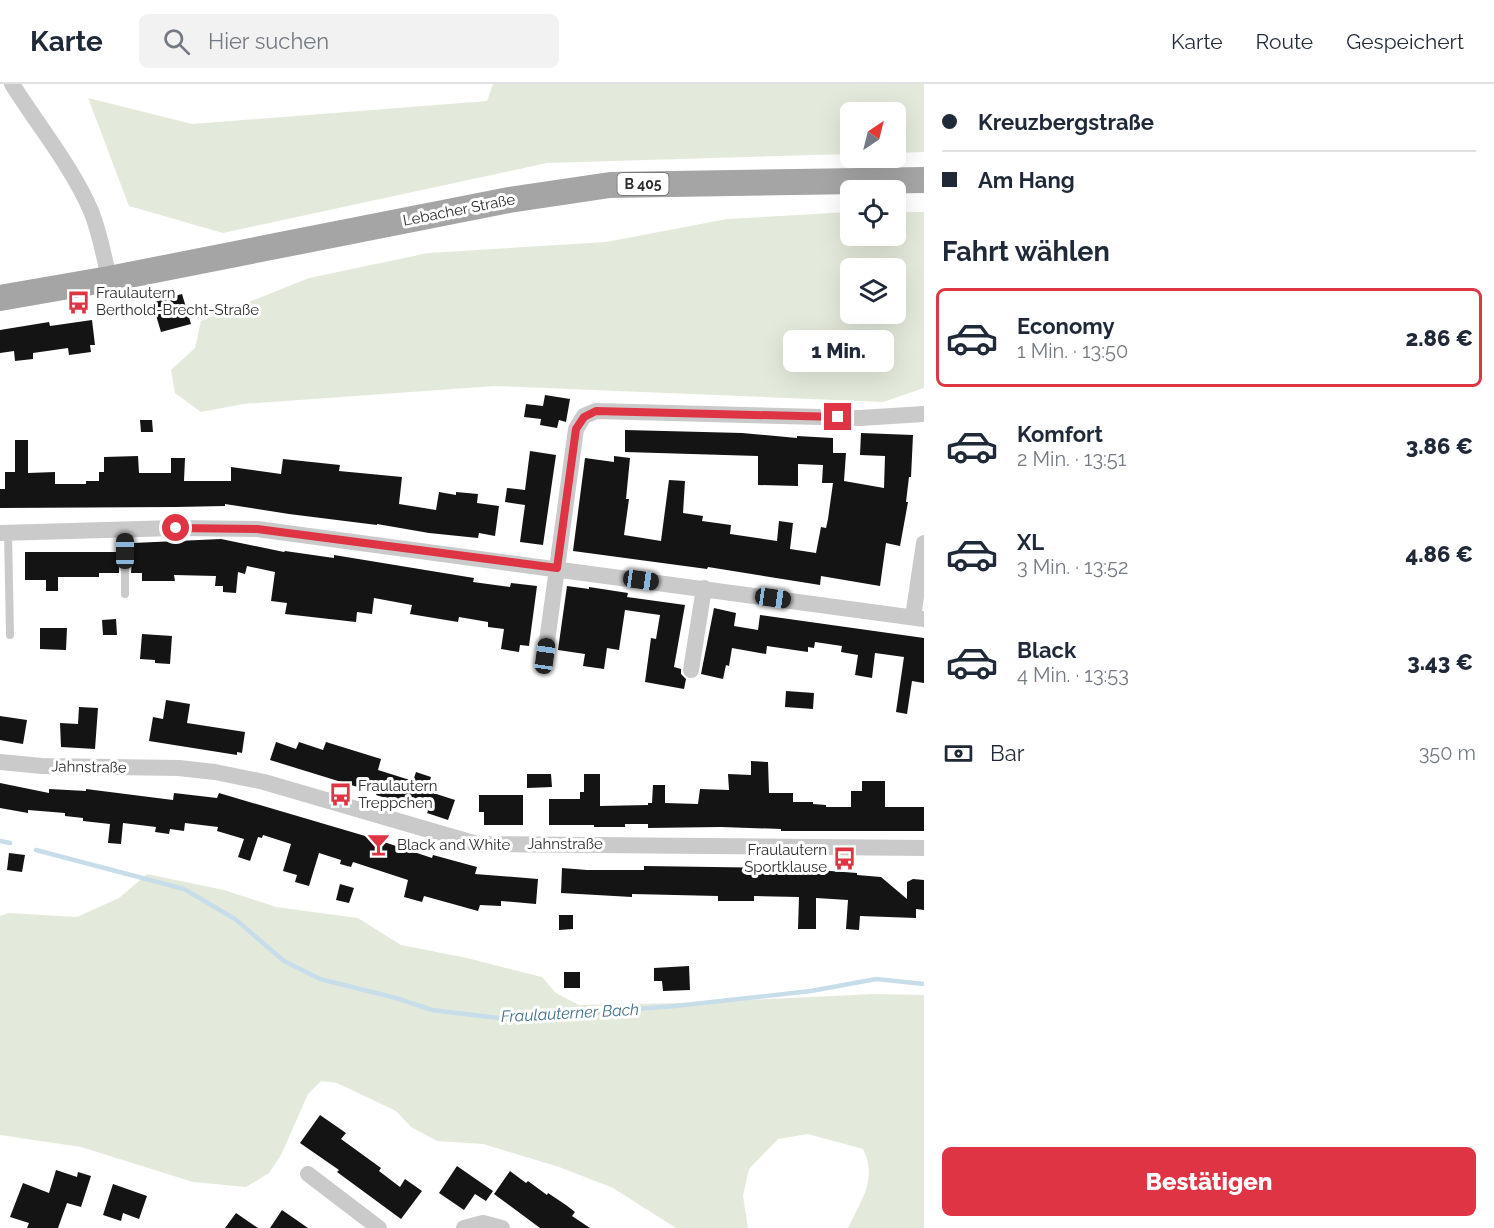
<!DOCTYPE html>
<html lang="de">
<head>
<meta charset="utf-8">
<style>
  :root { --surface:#fff; --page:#f2f2f3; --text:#1f2937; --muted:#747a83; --line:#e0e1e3; --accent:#df3444 }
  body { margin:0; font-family:Raleway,sans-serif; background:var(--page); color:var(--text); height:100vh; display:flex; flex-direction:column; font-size:22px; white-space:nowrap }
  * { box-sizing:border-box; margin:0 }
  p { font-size:20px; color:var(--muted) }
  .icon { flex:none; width:33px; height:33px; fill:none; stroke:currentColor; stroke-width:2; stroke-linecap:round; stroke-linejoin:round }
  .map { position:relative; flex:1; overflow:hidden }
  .sheet { display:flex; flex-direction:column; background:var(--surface); width:570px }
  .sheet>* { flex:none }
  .guide { display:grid; align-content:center; height:132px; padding:0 18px; background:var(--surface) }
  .needle { width:39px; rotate:35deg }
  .buttons { position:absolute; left:840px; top:18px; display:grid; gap:12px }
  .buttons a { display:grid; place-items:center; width:66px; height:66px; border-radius:9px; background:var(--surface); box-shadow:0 6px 24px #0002; font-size:30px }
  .end { position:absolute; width:27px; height:27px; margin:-14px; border:8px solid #df3444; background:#fff; box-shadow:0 0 0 3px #fff }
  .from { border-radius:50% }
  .bubble { position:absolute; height:42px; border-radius:9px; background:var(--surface); box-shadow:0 6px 24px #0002; font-size:20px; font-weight:800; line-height:42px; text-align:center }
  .car { position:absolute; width:18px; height:36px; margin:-18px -9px; border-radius:8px; box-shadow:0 0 4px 2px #0007; background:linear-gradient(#222 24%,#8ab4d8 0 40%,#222 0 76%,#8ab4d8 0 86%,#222 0) }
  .guide b { display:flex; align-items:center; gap:21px; height:57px; font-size:22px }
  .guide b+b { border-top:2px solid var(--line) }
  .guide i { width:15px; height:15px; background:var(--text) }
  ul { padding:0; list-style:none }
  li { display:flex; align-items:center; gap:18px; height:99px; margin:0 12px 9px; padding:0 6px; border:3px solid transparent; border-radius:9px }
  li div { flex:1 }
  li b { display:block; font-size:22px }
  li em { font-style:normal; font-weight:800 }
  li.on { border-color:var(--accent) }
  li>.icon { width:54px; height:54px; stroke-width:1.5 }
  h2 { padding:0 18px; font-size:27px; line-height:72px }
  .pay { display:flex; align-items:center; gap:15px; height:66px; padding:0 18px; font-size:22px }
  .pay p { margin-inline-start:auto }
  .primary-button { display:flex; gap:12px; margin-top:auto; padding:12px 18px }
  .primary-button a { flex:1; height:69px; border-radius:9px; background:var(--accent); color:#fff; font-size:24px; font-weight:800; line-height:69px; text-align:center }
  header { display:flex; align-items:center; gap:36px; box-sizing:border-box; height:84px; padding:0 30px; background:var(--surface); border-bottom:2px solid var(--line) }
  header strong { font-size:28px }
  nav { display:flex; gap:33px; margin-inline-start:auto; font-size:21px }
  .search { width:420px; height:54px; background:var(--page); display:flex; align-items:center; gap:15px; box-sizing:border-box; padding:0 21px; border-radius:9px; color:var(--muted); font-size:22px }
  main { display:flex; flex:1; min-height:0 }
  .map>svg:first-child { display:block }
</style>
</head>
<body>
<header>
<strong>Karte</strong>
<div class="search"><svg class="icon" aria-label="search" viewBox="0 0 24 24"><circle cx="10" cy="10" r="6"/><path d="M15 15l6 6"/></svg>Hier suchen</div>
<nav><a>Karte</a><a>Route</a><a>Gespeichert</a></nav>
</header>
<main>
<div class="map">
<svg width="924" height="1144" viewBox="0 0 924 1144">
  <rect width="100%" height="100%" fill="#fff"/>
  <!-- green -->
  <path fill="#e4eadb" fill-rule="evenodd" d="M493 0H924V68L896 69V28H850V70L547 79 223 149 129 122 88 14 192 40 487 17Z
    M850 128V152H896V128H924V304L883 318 495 302 243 320 201 328 175 309 171 286 195 264 201 237 309 194 428 169 606 158 727 135ZM896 184V230H850V184Z
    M147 790 224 806 276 823 358 834 401 861 467 874 542 893 556 909 579 921 682 919 874 910 924 911V1144H848C861 1116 878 1095 863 1065L808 1050 778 1055 749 1085 743 1112 748 1144H676L613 1104 559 1083 483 1060 437 1057 411 1043 396 1027 337 999 321 997 308 1010 281 1071 269 1089 246 1103 193 1098 81 1063 0 1051V832L8 829 77 833 119 814Z"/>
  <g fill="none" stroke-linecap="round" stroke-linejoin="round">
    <!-- stream -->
    <path stroke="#c7ddea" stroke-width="4.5" d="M0 757 10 759
      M36 766 184 805 235 835 284 877 320 895 396 914 432 926 507 935 675 922 811 907 876 895 924 900"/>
  </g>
  <!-- building -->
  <path fill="#141414" d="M182 210 191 240 161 248 152 218Z
    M92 236 95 261H90L91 268 69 271 68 264 33 269V275L15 277 14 267 0 269V246L49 238 50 242Z
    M545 311 570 315 566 338 559 336 557 344 540 341 541 335 524 333 526 320 543 322Z
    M140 336H152L153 348H141Z
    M625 346 742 349 797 354V352L833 354V369H846L844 397 884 404 885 372 860 371 861 349 913 351 911 393H909L906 418H908L900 462 886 459 880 502 821 492 820 501 708 483 707 485 573 467 585 374 614 378V372L630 374 626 415H629L624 451 661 457 669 396 685 397 683 429 703 432 702 437 731 441 730 450 777 457 779 437 793 439 790 465 816 469 821 443 826 444 828 435 833 399H822L823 381 798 380V402L758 401V372L625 368Z
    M15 356H28V389L55 388V400H86V397H99V388H104V373L138 372 139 389H171V374H185L184 397H231V383L281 390 283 375 340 381 339 387 402 393 399 420 436 426 439 408 456 411V408L478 410 477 419 499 422 495 452 479 449 478 454 429 449 377 440V441L289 430 225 420V422L176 423 0 424V405H5V388H15Z
    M530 367 556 371 543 461 520 458 525 421 505 418 507 404 525 406Z
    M221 455 284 468 285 467 334 474V471L474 494 473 498 510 503 511 499 537 502 529 562 520 561 519 568 501 565 504 545 488 543V538L459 533 458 538 410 530 412 521 374 514 372 530 357 528 356 538 285 530 287 519 271 517 275 488 247 482 245 490 238 488 236 509 223 508V502H215L216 492 174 491 175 497H142V489H131L133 459Z
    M25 468H119V489H99V493H58V507H46V496H25Z
    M567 502 589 505V503L628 509 627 513 685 521 674 583 681 585V590L686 595 684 605 645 598 651 554 656 555 660 531 625 526 619 566 607 564 604 585 583 582 585 570 558 566Z
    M714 524 736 529 734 542 758 546 760 531 924 554V599L912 597 907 630 896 628 904 573 875 569 872 594 855 591 858 571 841 568 842 562 815 558 814 564 808 563V568L767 562 766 570 732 564 729 582 726 581 723 595 701 590Z
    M116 535 117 551H103L102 536Z
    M40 544H67L66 566 40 565Z
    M142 550 172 552 170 580 155 579V576L140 575Z
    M786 607 814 609 813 625 785 623Z
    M166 616 190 620 187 639 245 648 242 669 237 668V671L149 657 153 633 163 635Z
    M79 623 98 624 95 665 61 663 60 639 78 640Z
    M0 632 27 636 23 660 0 656Z
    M276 658 296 665 299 658 323 666 326 658 381 675 378 686 413 697 416 688 431 693 427 707 455 716 448 736 427 729 428 727 376 711 377 709 270 676Z
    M751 677 768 678 769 709H793V718H813V720L826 721V723H851V707H862V697H885V723H924V747H781V745L721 743 648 744V740H625V743H594V741H549V715H580V708H584V690H600V722L648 721V719H652L653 701H665V719L698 720 700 705 729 706 728 690 751 691Z
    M527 690H551L552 703 527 704Z
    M0 699 49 709V705L86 707V705L173 716 174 709 217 714 219 709 372 754 432 774 433 771 477 783 475 790 538 795 536 820 501 817V822L480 821 478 827 424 812 422 818 404 813 408 796 353 778 351 783 340 780 341 776 319 769 309 802 295 798 297 791 283 787 291 760 263 751 262 754 258 753 250 777 238 773 244 755 217 747 218 743 185 739 184 747 170 745 169 750 155 748 156 743 123 739 121 760 108 759 110 740 83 737V734L65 732V729L28 726V729L0 724Z
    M479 711H523V741H484V728H479Z
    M9 769 25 771 22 788 7 786Z
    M644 782 791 784 857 789V791L881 793 907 815V798L913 795 924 796V826L916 825V834L860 832 859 846 846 845 848 816 816 814V845H798L799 813 754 812V817H718V812L632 810V813L561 809 562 784 587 786H644Z
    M340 800 354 804 349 819 336 816Z
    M559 831H573V845L559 846Z
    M689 882 690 906 663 907 662 897H654V884Z
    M564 888H580V904H564Z
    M320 1031 346 1049 341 1055 381 1084 379 1087 400 1103 405 1095 422 1107 401 1135 337 1088 339 1086 300 1059Z
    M457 1082 493 1107 486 1117 475 1110 464 1126 439 1109Z
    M56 1086 77 1093 78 1088 91 1092 81 1123 67 1119 58 1144H27L29 1139 10 1133 23 1099 49 1109Z
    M510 1087 526 1099 528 1097 547 1111 548 1109 566 1121 575 1128 572 1132 590 1144H540L494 1110Z
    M113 1100 147 1112 139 1135 123 1129 121 1137 103 1131Z
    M282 1126 308 1144H270Z
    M236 1129 258 1144H225Z"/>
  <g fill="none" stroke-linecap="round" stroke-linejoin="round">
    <!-- lane -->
    <path stroke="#cacaca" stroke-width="8" d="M125 445V510
      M8 448 10 551"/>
    <!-- street -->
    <path stroke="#cacaca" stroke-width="16" d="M12 0C37 40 73 84 91 127 100 149 104 172 109 195
      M0 449 175 444 257 445 924 535
      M913 533 924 459
      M545 572 576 345 584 332 596 327 860 334 924 330
      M691 586 704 504
      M0 678 42 682 179 684 215 688 264 698 477 760 924 764
      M308 1090 379 1144
      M464 1144 483 1139 502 1144"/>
    <!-- primary -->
    <path stroke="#a5a5a5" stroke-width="26" d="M0 214 109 195 509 116 610 101 924 96"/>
  </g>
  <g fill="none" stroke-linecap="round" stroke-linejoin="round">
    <!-- route -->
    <path stroke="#df3444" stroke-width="8" d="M176 444 257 445 557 484 576 345 584 333 596 327 838 333"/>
  </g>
  <!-- icons -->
  <defs>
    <symbol id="bus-bare" viewBox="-9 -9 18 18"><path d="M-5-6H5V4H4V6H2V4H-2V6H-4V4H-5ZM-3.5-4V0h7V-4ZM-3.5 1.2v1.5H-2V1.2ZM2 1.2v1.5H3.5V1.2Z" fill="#df3444" stroke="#fff" stroke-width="2.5" paint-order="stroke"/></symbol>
    <symbol id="bar-bare" viewBox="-9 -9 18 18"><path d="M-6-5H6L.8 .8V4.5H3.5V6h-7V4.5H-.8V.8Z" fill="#df3444" stroke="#fff" stroke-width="2.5" paint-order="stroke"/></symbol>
  </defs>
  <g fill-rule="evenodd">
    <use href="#bus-bare" x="62" y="202" width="33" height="33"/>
    <use href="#bus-bare" x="324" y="694" width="33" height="33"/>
    <use href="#bar-bare" x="362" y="744" width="33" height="33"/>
    <use href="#bus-bare" x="828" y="758" width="33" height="33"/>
  </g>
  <g text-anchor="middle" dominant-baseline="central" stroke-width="6" stroke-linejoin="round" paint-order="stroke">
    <!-- shield labels -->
    <rect fill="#fff" stroke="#6c6c6c" stroke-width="1.5" x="617.5" y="89" width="51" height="22" rx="4.5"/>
    <g font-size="14" font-weight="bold" fill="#2d2d2d">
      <text x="643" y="100">B 405</text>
    </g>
    <!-- street labels -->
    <g font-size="15" fill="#2d2d2d" stroke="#fff">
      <text transform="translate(459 126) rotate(-11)">Lebacher Straße</text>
      <text transform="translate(89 683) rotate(1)">Jahnstraße</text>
      <text x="565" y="760">Jahnstraße</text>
    </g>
    <!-- poi labels -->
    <g font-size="15" fill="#2d2d2d" stroke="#fff" text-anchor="start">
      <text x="96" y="209">Fraulautern<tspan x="96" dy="17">Berthold-Brecht-Straße</tspan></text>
      <text x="358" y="702">Fraulautern<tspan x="358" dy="17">Treppchen</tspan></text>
      <text x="397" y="761">Black and White</text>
      <text x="827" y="766" text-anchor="end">Fraulautern<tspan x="827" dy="17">Sportklause</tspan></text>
    </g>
    <!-- water labels -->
    <g font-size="16" font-style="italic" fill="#3e6f8c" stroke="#fff">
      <text transform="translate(570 929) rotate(-3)">Fraulauterner Bach</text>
    </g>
  </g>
</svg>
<div class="buttons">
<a><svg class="needle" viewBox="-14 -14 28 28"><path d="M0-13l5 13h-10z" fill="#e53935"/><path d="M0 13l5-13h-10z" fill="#747a83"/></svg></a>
<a><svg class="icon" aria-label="locate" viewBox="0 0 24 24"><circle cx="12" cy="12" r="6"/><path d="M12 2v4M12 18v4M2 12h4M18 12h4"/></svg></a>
<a><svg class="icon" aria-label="layers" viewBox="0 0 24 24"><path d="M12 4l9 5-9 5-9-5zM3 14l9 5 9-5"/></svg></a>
</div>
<i class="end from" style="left:176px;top:444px"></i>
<i class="end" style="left:838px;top:333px"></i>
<div class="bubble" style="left:783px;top:246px;width:111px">1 Min.</div>
<i class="car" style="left:125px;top:467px;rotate:0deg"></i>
<i class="car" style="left:641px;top:496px;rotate:98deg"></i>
<i class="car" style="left:773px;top:514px;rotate:98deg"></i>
<i class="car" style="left:545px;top:572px;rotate:8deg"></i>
</div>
<section class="sheet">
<div class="guide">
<b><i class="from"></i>Kreuzbergstraße</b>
<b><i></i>Am Hang</b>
</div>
<h2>Fahrt wählen</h2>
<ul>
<li class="on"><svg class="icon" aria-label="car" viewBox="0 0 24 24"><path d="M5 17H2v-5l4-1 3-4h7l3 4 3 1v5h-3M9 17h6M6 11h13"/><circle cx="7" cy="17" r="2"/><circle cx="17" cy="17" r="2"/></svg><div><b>Economy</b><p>1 Min. · 13:50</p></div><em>2.86 €</em></li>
<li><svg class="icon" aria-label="car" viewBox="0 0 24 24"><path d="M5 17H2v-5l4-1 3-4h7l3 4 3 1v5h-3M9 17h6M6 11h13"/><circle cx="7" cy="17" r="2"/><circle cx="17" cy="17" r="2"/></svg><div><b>Komfort</b><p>2 Min. · 13:51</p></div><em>3.86 €</em></li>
<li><svg class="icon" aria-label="car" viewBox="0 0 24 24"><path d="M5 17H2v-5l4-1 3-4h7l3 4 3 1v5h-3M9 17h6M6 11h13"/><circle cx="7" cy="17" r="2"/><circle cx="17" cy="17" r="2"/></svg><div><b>XL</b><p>3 Min. · 13:52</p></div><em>4.86 €</em></li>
<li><svg class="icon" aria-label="car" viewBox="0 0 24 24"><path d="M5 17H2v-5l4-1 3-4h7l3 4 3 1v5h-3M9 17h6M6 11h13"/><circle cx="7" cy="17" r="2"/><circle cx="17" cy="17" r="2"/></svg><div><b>Black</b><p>4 Min. · 13:53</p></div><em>3.43 €</em></li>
</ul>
<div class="pay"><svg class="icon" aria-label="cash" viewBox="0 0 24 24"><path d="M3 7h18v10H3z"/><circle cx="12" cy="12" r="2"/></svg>Bar<p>350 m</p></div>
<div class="primary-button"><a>Bestätigen</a></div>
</section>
</main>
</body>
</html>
